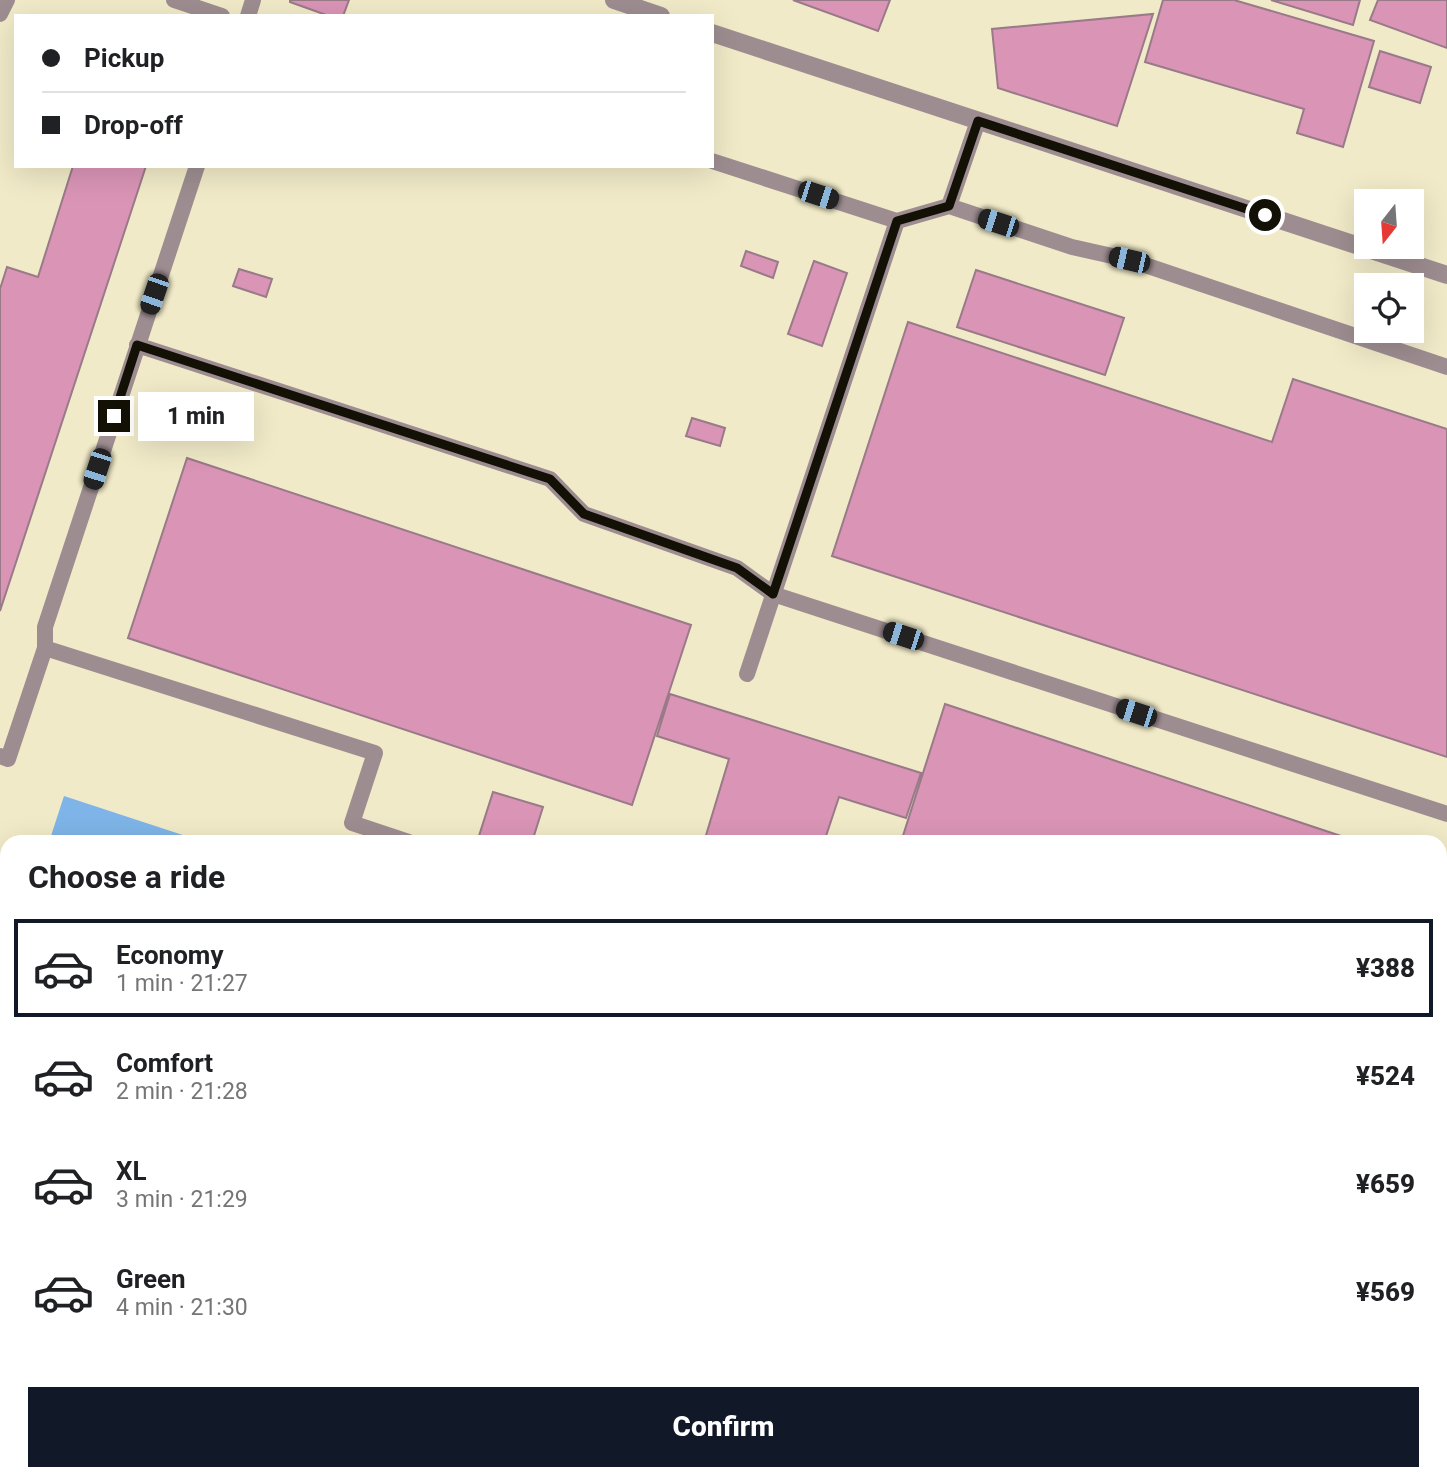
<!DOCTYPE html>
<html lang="en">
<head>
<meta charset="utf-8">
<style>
  :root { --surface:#fff; --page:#f6f6f6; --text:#202124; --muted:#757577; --line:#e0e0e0; --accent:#111827 }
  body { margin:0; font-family:Roboto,sans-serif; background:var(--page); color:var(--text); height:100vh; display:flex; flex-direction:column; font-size:26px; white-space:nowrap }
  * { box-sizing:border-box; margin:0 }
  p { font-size:23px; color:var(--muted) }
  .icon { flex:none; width:38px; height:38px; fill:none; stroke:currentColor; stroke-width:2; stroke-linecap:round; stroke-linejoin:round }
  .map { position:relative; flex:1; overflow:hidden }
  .details { position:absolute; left:0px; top:835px; width:1447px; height:646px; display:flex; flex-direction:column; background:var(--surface); border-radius:21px 21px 0 0; box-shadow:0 7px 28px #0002 }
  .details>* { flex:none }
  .hud { position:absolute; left:14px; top:14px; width:700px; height:154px; border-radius:0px; box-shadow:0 7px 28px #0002; display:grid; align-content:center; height:154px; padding:0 28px; background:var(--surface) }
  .needle { width:46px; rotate:197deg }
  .tools { position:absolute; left:1354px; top:189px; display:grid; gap:14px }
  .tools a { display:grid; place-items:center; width:70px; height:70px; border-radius:0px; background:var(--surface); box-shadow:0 7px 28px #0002; font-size:35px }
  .end { position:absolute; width:32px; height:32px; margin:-16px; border:9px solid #131106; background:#fff; box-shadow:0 0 0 4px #fff }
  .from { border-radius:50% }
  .bubble { position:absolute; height:49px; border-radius:0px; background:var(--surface); box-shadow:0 7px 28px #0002; font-size:23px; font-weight:800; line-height:49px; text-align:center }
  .car { position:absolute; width:21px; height:42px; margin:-21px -10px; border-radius:9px; box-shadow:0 0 5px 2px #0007; background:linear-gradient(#222 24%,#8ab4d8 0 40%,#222 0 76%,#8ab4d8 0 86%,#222 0) }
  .hud b { display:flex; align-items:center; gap:24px; height:66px; font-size:26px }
  .hud b+b { border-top:2px solid var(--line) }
  .hud i { width:18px; height:18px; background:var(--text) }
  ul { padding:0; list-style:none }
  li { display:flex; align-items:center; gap:21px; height:98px; margin:0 14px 10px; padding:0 14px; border:4px solid transparent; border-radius:0px }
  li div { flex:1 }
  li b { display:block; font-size:26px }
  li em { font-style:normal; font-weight:800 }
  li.on { border-color:var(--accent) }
  li>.icon { width:63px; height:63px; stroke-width:1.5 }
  h2 { padding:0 28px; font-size:32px; line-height:84px }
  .primary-button { display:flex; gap:14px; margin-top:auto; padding:14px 28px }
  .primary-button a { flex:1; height:80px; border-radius:0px; background:var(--accent); color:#fff; font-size:28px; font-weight:800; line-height:80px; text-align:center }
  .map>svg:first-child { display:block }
</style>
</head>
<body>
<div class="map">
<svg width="1447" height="1479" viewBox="0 0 1447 1479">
  <rect width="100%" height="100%" fill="#f0eac8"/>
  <!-- water -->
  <path fill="#7eb4e7" d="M64 796 204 842H49Z
    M7 972V1243L0 1241V994Z
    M250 1474H329L327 1479H252Z
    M708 1474H790L788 1479H725Z
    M835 1474H1260L1258 1479H833Z"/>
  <!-- building -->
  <path fill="#da94b6" stroke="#997a88" stroke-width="2" d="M290 0H349L343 16H329L290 2Z
    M793 0H890L878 31Z
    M1163 0H1234L1374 41 1343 147 1297 133 1304 109 1145 62Z
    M1271 0H1360L1353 25Z
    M1378 0H1447V48L1370 20Z
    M1153 14 1117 126 998 88 992 29Z
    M1380 51 1431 67 1420 103 1369 87Z
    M73 166H146L0 611V289L7 267 38 277Z
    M746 251 778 262 773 278 741 266Z
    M814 261 847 273 822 346 788 334Z
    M239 269 272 279 266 297 233 286Z
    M976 270 1124 318 1105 375 957 327Z
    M908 322 1272 442 1293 379 1447 429V757L832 556Z
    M692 418 725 428 720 446 686 436Z
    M187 458 691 625 632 805 128 638Z
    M670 694 921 773 906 818 839 797 824 842H704L729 759 657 736Z
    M945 704 1359 842H901Z
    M493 792 543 807 532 842H486L478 839Z
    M1440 869 1447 871V912L1440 933Z
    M0 1317 7 1319V1474H196L194 1479H0Z
    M1447 1448V1479H1437L1438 1474H1440V1468Z"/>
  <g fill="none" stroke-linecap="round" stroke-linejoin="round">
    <!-- service -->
    <path stroke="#9d8d91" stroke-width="16" d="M174 0 222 16
      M0 14 7 0
      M248 16 253 0
      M712 161 897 221 949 206 1072 247 1130 260 1447 367
      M949 206 978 121
      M137 345 550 479 584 514 737 568 773 594 1447 814
      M45 648 375 753 352 823 409 842
      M747 674 897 221
      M0 756 8 759 45 648V627L197 166
      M1440 1151 1447 1154
      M1440 1234 1447 1213
      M0 1292 7 1294
      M556 1474V1479
      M219 1479 221 1474
      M1361 1479 1363 1474"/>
    <!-- tertiary -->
    <path stroke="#9d8d91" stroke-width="18" d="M614 0 661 16
      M712 33 1447 275"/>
  </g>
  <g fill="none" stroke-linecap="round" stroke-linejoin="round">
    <!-- route -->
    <path stroke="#131106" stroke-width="9" d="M114 416 137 345 550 479 584 514 737 568 773 594 897 221 949 206 978 121 1265 215"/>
  </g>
</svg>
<div class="tools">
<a><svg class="needle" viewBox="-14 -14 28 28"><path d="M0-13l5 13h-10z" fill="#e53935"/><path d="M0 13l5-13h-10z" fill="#757577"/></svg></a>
<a><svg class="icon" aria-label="locate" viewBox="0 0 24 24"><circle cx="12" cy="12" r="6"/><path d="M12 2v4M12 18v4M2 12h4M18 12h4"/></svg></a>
</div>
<i class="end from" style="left:1265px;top:215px"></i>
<i class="end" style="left:114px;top:416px"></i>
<div class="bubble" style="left:138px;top:392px;width:116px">1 min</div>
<i class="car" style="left:818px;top:195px;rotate:108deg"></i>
<i class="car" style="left:998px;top:223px;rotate:288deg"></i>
<i class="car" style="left:1129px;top:260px;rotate:283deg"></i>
<i class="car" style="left:154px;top:294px;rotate:199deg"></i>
<i class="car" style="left:97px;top:469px;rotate:198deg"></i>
<i class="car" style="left:903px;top:636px;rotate:288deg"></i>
<i class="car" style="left:1136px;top:713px;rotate:288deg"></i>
<div class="hud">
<b><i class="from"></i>Pickup</b>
<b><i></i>Drop-off</b>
</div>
<section class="details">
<h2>Choose a ride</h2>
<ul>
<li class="on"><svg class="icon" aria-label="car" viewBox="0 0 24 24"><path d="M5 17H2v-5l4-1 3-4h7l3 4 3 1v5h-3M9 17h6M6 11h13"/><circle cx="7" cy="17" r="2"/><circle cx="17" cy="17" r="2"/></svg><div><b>Economy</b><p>1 min · 21:27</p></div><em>¥388</em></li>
<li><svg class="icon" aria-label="car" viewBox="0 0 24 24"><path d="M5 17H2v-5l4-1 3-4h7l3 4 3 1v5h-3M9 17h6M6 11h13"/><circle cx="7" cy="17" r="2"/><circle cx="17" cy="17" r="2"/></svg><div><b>Comfort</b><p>2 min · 21:28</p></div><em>¥524</em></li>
<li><svg class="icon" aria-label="car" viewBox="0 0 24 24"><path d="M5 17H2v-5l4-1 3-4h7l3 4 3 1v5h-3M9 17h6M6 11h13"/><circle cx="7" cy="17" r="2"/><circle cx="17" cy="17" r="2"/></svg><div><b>XL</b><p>3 min · 21:29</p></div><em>¥659</em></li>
<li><svg class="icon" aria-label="car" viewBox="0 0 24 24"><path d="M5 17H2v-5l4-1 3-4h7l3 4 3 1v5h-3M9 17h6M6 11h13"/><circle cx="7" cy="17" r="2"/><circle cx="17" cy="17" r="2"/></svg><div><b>Green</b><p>4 min · 21:30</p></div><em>¥569</em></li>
</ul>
<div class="primary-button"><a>Confirm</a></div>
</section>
</div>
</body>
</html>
